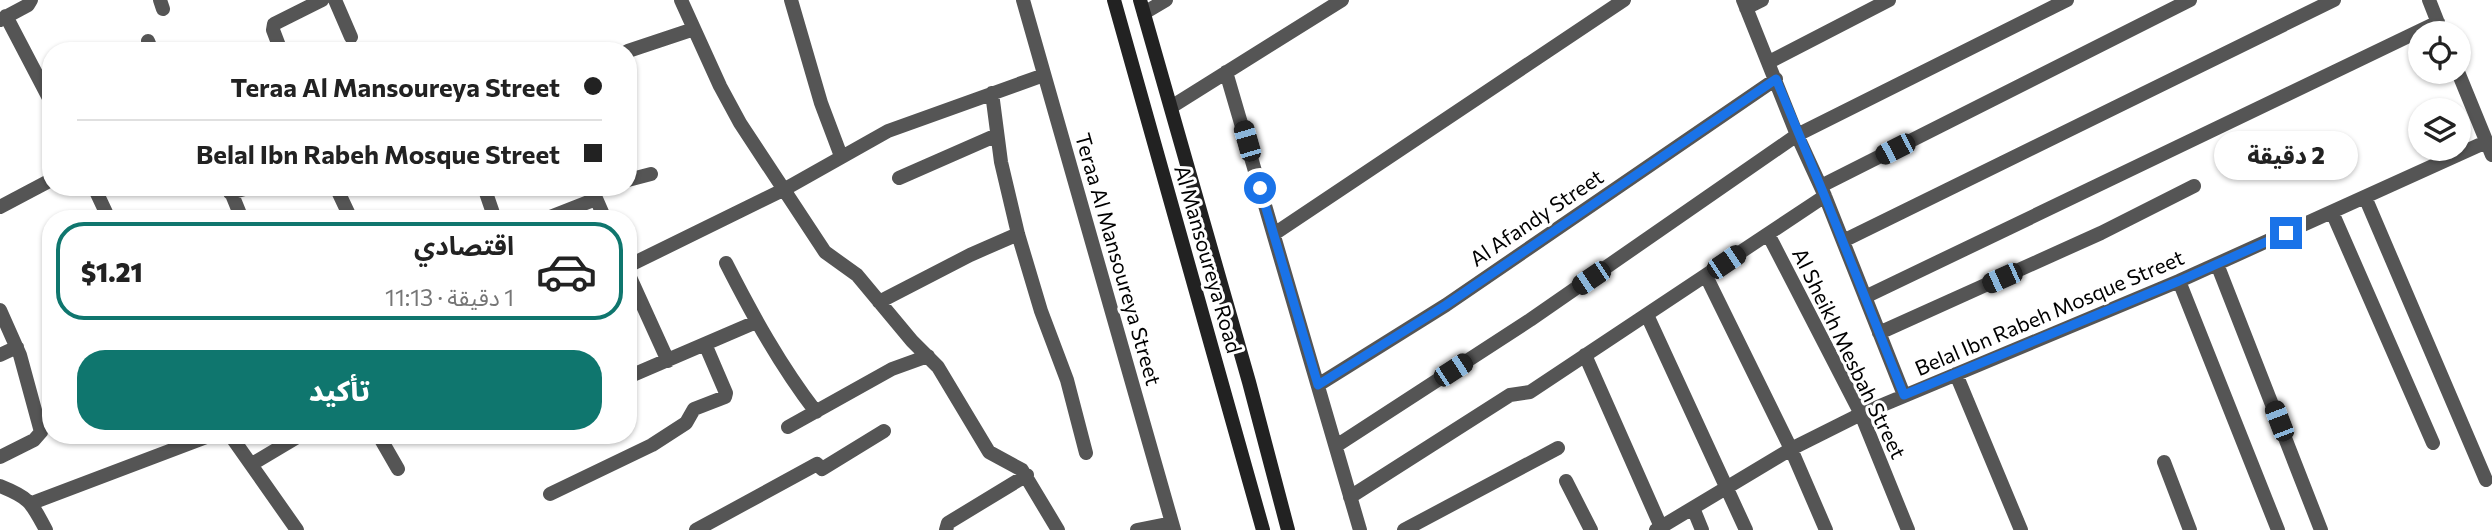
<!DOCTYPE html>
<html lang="ar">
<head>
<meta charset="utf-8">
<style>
  :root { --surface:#fff; --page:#f2f2f2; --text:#222; --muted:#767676; --line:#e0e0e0; --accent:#0f766e }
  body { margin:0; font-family:Commissioner,"Noto Sans Arabic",sans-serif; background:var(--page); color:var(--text); direction:rtl; height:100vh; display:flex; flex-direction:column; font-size:26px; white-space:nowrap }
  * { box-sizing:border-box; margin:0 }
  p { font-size:23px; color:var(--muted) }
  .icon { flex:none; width:38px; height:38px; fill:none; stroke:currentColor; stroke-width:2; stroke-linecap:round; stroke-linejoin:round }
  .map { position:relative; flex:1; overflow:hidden; direction:ltr }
  .panel { position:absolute; left:42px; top:210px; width:595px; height:234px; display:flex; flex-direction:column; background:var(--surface); border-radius:28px; box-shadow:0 2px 5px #0004; direction:rtl }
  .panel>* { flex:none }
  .top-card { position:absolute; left:42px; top:42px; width:595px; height:154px; border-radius:28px; box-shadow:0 2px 5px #0004; direction:rtl; display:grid; align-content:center; height:154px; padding:0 35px; background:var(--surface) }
  .fabs { position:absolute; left:2408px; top:21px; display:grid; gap:14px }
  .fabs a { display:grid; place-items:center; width:63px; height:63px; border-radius:50%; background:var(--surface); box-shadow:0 2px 5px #0004; font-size:35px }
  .end { position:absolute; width:32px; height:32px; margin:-16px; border:9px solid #1a73e8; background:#fff; box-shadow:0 0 0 4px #fff }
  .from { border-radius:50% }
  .bubble { position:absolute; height:49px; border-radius:24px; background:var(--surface); box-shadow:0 2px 5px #0004; font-size:23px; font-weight:800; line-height:49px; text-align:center; direction:rtl }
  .car { position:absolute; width:21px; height:42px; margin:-21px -10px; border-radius:9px; box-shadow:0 0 5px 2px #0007; background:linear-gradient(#222 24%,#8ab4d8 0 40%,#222 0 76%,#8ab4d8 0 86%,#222 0) }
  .top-card b { display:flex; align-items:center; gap:24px; height:66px; font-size:26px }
  .top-card b+b { border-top:2px solid var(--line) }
  .top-card i { width:18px; height:18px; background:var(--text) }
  ul { padding:12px 0 0; list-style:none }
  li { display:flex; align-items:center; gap:21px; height:98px; margin:0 14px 10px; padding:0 21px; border:4px solid transparent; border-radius:28px }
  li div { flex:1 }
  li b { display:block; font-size:26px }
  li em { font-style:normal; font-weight:800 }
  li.active { border-color:var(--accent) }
  li>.icon { width:63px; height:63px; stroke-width:1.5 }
  .action { display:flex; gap:14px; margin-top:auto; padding:14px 35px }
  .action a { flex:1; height:80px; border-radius:28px; background:var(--accent); color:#fff; font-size:28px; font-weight:800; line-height:80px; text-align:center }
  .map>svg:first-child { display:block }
</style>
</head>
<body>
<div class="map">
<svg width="2492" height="530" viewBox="0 0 2492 530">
  <rect width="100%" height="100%" fill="#fff"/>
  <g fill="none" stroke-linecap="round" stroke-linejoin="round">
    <!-- minor -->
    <path stroke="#555" stroke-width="14" d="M160 0 163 9
      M335 0 351 37
      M681 0 720 86 740 123 825 252 857 275 912 341 938 367 989 452 1022 470 1058 530
      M791 0 821 103 841 156
      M1023 0 1174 530
      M1743 0 1797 135 1825 196 1904 395
      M2429 0 2442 33
      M1746 8 1762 0
      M1144 13 1166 0
      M6 16 51 102
      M0 20 28 5 31 0
      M148 41 152 51
      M281 51 273 30 274 24 322 0
      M628 51 694 29
      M1769 62 1889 0
      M1226 72 1360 530
      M2458 72 2492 155
      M992 93 1001 162 1018 234 1041 311 1067 380 1086 453
      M1171 107 1342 0
      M899 178 997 135
      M628 180 651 174
      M1821 186 2190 0
      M94 187 109 219
      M229 187 242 219
      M336 187 351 219
      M484 187 495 219
      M591 187 605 219
      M230 193 252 187
      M2365 197 2486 480
      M0 207 51 180
      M2332 212 2433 443
      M545 219 596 199
      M1274 234 1624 0
      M1768 234 1861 414 1908 530
      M1843 241 2334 0
      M726 263C753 316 780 365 816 412
      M2217 264 2321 530
      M628 266 785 189 888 131 1044 75
      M628 273 668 361
      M1706 276 1791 449 1826 530
      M2179 281 2278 530
      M1865 297 2438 22
      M879 302 970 255 1018 234
      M0 310 20 355 41 432 34 440 0 457
      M1647 315 1746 530
      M1879 333 2101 233 2194 186
      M0 355 17 347
      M1585 355 1661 527
      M1956 374 2021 530
      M628 377 756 322
      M1318 385 1446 305 1776 79
      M788 427 892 369 928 356
      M229 436 233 439 297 530
      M379 436 398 469
      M1336 446 1530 320 1797 135 2067 0
      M2164 462 2190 530
      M252 464 299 436
      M1566 481 1591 530
      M0 486C30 498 31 502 46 530
      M550 494 652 445 686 423 694 409 725 397 726 393 705 344
      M1350 497 1510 395 1530 392 1825 196
      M32 503 209 436
      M1693 508 1702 530
      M696 530 817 464 822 469 884 431
      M946 530 948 523 1027 475
      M1137 530 1172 523
      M1404 530 1558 448
      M1656 530 1791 449 1861 414 2179 281 2486 142"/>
    <!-- secondary -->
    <path stroke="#222" stroke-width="14" d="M1114 0 1263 530
      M1140 0 1249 382 1288 530"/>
  </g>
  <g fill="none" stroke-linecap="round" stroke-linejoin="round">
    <!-- route -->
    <path stroke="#1a73e8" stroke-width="9" d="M1260 188 1318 385 1446 305 1776 79 1825 197 1904 395 2179 281 2286 233"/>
  </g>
  <g text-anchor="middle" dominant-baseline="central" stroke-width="6" stroke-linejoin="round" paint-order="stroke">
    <!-- street labels -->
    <g font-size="21" fill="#000" stroke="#fff">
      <text transform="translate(1536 217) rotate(-34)">Al Afandy Street</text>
      <text transform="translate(1119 259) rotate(74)">Teraa Al Mansoureya Street</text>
      <text transform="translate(1209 259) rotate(74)">Al Mansoureya Road</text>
      <text transform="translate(2049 312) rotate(-23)">Belal Ibn Rabeh Mosque Street</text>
      <text transform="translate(1850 353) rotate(64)">Al Sheikh Mesbah Street</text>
    </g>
  </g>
</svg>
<div class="fabs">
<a><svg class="icon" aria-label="locate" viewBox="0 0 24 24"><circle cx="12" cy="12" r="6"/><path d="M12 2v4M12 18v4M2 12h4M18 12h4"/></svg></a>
<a><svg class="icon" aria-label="layers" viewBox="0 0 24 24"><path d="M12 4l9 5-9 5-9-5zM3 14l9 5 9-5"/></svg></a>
</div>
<i class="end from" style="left:1260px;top:188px"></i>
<i class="end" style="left:2286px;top:233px"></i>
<div class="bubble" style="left:2214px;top:131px;width:144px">2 دقيقة</div>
<i class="car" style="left:1247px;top:141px;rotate:344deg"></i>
<i class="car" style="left:1895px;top:149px;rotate:243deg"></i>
<i class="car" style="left:1726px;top:262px;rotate:56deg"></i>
<i class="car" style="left:1591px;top:278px;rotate:236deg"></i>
<i class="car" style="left:2002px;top:278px;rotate:246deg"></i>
<i class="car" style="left:1453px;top:370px;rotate:57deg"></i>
<i class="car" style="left:2279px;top:421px;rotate:339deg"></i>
<div class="top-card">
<b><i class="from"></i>Teraa Al Mansoureya Street</b>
<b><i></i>Belal Ibn Rabeh Mosque Street</b>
</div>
<section class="panel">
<ul>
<li class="active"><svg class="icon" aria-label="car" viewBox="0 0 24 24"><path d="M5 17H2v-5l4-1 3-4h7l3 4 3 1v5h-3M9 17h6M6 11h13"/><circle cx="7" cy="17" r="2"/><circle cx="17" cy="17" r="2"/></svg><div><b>اقتصادي</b><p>1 دقيقة · 11:13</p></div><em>$1.21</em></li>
</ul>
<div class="action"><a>تأكيد</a></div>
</section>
</div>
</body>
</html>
